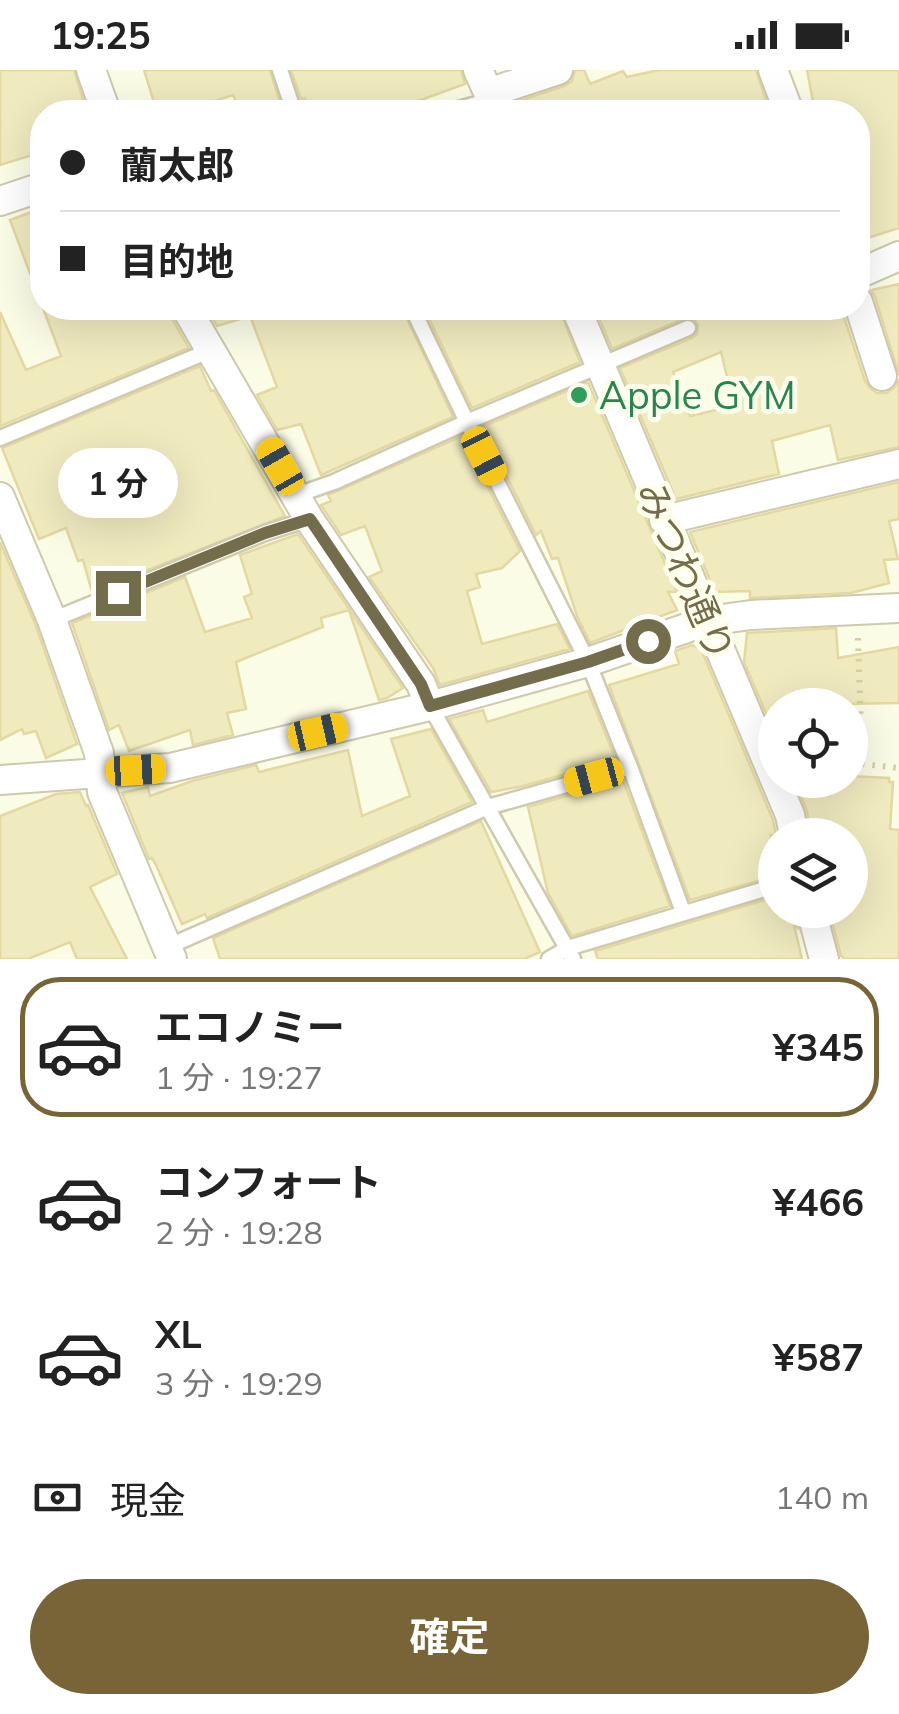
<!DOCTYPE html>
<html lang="ja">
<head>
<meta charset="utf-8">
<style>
  :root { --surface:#fff; --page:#f2f2f2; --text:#222; --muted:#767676; --line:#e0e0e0; --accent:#786437 }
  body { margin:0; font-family:Mulish,"Noto Sans JP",sans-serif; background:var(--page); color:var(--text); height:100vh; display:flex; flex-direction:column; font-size:38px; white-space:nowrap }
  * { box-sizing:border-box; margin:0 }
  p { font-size:32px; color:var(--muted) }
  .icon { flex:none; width:55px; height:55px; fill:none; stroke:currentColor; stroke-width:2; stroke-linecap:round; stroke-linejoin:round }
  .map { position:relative; height:889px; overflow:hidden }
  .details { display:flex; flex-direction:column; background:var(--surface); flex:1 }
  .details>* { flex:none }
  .hud { position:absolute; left:30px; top:30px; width:840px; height:220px; border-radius:40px; box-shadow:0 10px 40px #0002; display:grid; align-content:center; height:220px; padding:0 30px; background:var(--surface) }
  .fabs { position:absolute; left:758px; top:618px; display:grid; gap:20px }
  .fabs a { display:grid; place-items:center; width:110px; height:110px; border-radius:50%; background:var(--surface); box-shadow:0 10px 40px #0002; font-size:50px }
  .end { position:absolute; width:45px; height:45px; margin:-22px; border:12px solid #746d4c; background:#fff; box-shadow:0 0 0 5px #fff }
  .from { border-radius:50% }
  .bubble { position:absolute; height:70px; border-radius:35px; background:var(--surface); box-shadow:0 10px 40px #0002; font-size:32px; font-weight:700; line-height:70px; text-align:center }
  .car { position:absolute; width:30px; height:60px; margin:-30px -15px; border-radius:12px; box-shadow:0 0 8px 2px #0007; background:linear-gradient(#f5c518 24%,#345 0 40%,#f5c518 0 76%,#345 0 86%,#f5c518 0) }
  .hud b { display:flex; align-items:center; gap:35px; height:95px; font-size:38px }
  .hud b+b { border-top:2px solid var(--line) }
  .hud i { width:25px; height:25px; background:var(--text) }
  ul { padding:18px 0 0; list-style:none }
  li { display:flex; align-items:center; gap:30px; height:140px; margin:0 20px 15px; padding:0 10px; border:5px solid transparent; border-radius:40px }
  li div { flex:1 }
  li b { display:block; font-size:38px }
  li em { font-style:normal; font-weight:700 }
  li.selected { border-color:var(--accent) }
  li>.icon { width:90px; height:90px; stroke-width:1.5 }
  .pay { display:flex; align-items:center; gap:25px; height:110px; padding:0 30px; font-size:38px }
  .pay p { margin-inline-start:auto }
  .primary-button { display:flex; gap:20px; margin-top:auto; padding:20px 30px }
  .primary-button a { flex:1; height:115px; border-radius:60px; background:var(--accent); color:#fff; font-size:40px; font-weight:700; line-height:115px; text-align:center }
  .status { display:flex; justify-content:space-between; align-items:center; height:70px; padding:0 50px; background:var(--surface); direction:ltr }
  .status svg { height:28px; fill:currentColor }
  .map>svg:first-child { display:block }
</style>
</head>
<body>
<div class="status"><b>19:25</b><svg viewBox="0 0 49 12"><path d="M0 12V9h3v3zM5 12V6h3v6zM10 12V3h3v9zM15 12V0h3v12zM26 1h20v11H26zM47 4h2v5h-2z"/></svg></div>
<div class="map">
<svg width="899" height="889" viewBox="0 0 899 889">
  <rect width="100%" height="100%" fill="#fafce6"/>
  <!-- building -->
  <path fill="#f0eabf" stroke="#e2d8a0" stroke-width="2.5" fill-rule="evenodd" d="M0 0H74L87 42H42V82L0 95Z
    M144 0H270L281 36 262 42H241L233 25 181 42H157Z
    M291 0H461L465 14 388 42H308L305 28 301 29Z
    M575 0H584L590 14 623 1 627 7 659 0H756L770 42H515L513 33 564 16 572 11Z
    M807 0H899V158L858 171V42H815Z
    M42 138V230H40L10 150Z
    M899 214V305L875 227 871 220Z
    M43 238H169L171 247 189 278 0 356V242L26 300 61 286Z
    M206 238H402L453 347 321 405 301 354 277 360 257 325 277 317 250 246 217 256Z
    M424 238H559L580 292 472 338Z
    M595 238H841L865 311 870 318 877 323H886L894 318 899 310V377L838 390 830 355 772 371 779 404 676 429 620 298 692 268 697 264 698 255 694 249 685 248 612 279ZM721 282 734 336 690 346 673 302Z
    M200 296 211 321 214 320 285 446 92 522 83 490 78 491 66 458 39 469 2 378Z
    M588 312 677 522H668L677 540 590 573 577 546 558 488 552 489 541 461 536 465 482 357Z
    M462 366 520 481 502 498 476 504 480 517 467 521 482 574 557 554 570 579 440 615 433 598 369 507 382 501 365 456 341 465 321 435 331 431 328 425Z
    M899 412V449L889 451 898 489 884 490 889 513 851 523 750 528V521L715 522 690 462Z
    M298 464 403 618 387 628 379 630 349 540 321 548 323 557 236 592 246 639 227 643 233 665 193 675 190 660 129 681 119 655 109 660 72 553 185 507 205 562 252 548 244 527 252 524 240 485Z
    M0 472 36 556 77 674 46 688 36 661 24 664 22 659 0 670Z
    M836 558 838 588 899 577V633L775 635V664L744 592 747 563Z
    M692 575 701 579 773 750 776 765H770L775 784V806L690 830 609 615 679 594 675 581Z
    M588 621 616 690 523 716 491 722 449 649 483 640 487 652Z
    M431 659 472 732 207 848 205 844 182 854 156 795 152 788 149 789 122 723 148 717 150 726 192 711 256 695 259 702 348 680 362 746 410 726 391 669Z
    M850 706 889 708V712H893L890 759 899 760V889H845L841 886 829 840H850V765H811L807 741 794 710H850Z
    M623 710 670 836 572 866 548 823 528 737Z
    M80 722 86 736 88 735 117 804 90 817 127 889H77L70 872 28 889H0V746L56 724Z
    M481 751 540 882 524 889H220L213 868Z
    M775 827V840H794L798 858 794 855 802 889H598L595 881Z"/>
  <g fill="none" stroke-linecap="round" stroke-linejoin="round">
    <defs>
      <path id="lane" d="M280 0 294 42
        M448 42 491 30
        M412 238 467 352 588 592 630 697 683 842
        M0 368 211 280
        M297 425 334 412 467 352 688 258
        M52 550 265 463 309 449
        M430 636 573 889
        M167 877 488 737 630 697
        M549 889 568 878 775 816"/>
      <path id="street" d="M91 0 106 42
        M478 0 497 42
        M773 0 789 42
        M488 23 558 0
        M0 131 42 117
        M858 204 899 186
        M858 232 882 306
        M186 238 309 449 421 614 430 636
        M576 238 790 745 794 765
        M0 427 52 550 99 683 102 722 172 889
        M664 450 899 394
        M0 710 170 698 430 636 588 592 707 551 751 545 899 538
        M811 840 824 889"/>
    </defs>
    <!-- lane casing -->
    <use href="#lane" stroke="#cdcaad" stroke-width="19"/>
    <!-- street casing -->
    <use href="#street" stroke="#cdcaad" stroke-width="32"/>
    <!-- path -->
    <path stroke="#d5cea2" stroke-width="6" stroke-dasharray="2.5 8" stroke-linecap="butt" d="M858 568 862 694 899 698
      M850 694H862"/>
    <!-- lane -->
    <use href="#lane" stroke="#fff" stroke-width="14"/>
    <!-- street -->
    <use href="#street" stroke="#fff" stroke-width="28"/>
  </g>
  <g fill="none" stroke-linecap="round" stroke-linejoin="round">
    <!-- route -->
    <path stroke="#746d4c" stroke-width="12" d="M118 523 265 463 310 449 421 614 430 636 588 592 648 571"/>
  </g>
  <!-- markers -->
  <circle fill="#2e9e5b" stroke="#fdfeec" stroke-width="4" cx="579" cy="325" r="10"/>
  <g text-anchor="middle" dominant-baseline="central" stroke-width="10" stroke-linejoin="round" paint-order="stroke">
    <!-- leisure labels -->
    <g font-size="38" fill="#27864d" stroke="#fdfeec" text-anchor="start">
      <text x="599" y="325">Apple GYM</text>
    </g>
    <!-- street labels -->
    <g font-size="38" fill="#746d4c" stroke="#fdfeec">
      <text transform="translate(686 501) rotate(67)">みつわ通り</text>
    </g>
  </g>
</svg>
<div class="fabs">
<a><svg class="icon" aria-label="locate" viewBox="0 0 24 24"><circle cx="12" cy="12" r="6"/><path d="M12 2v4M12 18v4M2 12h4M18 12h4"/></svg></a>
<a><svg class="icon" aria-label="layers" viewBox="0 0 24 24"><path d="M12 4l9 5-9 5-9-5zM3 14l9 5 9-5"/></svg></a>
</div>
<i class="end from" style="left:648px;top:571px"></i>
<i class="end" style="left:118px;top:523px"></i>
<div class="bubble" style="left:58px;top:378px;width:120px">1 分</div>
<i class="car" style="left:484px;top:386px;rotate:153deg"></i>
<i class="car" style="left:280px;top:396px;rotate:330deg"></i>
<i class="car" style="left:318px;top:662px;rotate:77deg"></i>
<i class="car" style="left:136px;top:700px;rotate:87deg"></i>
<i class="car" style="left:594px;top:707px;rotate:255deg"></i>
<div class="hud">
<b><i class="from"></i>蘭太郎</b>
<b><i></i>目的地</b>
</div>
</div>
<section class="details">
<ul>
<li class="selected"><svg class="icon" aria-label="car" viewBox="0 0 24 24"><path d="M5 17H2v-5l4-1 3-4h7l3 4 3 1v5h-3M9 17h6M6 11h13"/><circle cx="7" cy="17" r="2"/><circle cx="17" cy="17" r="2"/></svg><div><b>エコノミー</b><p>1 分 · 19:27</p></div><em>¥345</em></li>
<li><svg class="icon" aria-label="car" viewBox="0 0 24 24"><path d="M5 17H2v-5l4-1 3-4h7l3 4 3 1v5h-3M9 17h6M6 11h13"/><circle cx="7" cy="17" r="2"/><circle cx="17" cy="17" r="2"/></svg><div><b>コンフォート</b><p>2 分 · 19:28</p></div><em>¥466</em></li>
<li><svg class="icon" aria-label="car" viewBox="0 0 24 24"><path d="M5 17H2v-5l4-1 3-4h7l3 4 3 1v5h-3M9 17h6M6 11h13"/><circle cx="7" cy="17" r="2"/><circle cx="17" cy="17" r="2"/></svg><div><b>XL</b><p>3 分 · 19:29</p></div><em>¥587</em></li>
</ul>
<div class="pay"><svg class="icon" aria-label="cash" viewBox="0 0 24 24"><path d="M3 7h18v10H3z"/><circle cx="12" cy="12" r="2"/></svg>現金<p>140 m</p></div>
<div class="primary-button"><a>確定</a></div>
</section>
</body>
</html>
